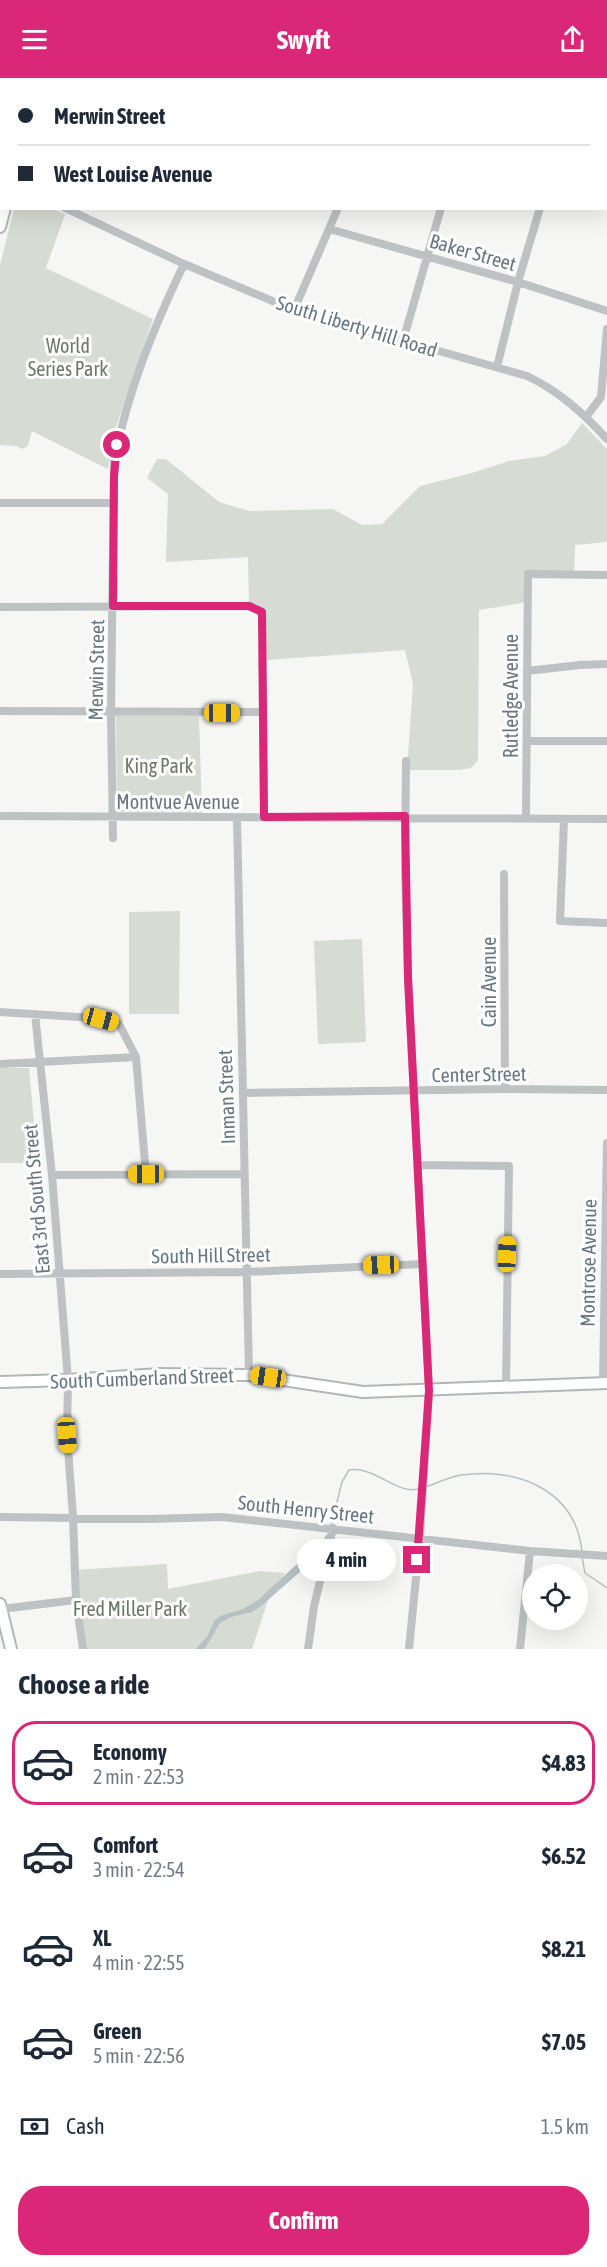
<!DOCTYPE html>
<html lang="en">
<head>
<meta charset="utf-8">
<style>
  :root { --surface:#fff; --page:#f2f2f3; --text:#1f2937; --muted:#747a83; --line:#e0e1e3; --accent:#db2777 }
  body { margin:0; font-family:"Asap Condensed",sans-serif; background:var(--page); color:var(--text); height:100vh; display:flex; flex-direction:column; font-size:22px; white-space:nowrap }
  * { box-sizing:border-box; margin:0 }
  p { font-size:20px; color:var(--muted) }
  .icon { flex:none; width:33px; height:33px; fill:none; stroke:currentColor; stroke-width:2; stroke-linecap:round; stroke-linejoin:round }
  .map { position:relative; height:1571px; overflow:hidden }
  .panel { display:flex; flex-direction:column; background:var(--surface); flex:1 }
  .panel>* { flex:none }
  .top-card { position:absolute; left:0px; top:0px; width:608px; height:132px; box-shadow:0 6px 24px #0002; display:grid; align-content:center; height:132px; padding:0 18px; background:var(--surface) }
  .fabs { position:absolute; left:522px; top:1486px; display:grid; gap:12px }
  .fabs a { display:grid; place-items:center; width:66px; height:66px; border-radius:50%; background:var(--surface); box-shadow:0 6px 24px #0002; font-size:30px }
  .end { position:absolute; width:27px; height:27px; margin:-14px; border:8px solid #db2777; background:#fff; box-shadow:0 0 0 3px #fff }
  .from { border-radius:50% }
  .bubble { position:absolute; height:42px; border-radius:21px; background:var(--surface); box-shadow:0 6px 24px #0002; font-size:20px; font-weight:700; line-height:42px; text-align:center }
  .car { position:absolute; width:18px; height:36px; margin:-18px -9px; border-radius:8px; box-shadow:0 0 4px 2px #0007; background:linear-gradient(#f5c518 24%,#345 0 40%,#f5c518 0 76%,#345 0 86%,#f5c518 0) }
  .top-card b { display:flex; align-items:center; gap:21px; height:57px; font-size:22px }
  .top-card b+b { border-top:2px solid var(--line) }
  .top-card i { width:15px; height:15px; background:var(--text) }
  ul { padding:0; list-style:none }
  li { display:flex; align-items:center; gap:18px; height:84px; margin:0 12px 9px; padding:0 6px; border:3px solid transparent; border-radius:24px }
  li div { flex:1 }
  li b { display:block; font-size:22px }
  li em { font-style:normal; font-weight:700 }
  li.selected { border-color:var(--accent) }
  li>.icon { width:54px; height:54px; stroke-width:1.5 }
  h2 { padding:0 18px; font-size:27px; line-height:72px }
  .pay { display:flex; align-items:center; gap:15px; height:66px; padding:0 18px; font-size:22px }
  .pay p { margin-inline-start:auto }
  .primary-button { display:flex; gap:12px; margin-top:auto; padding:12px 18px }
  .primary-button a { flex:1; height:69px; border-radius:24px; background:var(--accent); color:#fff; font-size:24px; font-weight:700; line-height:69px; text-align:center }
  header { display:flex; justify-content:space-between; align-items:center; height:78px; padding:0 18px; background:var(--accent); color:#fff; font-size:27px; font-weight:700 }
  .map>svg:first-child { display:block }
</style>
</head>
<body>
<header><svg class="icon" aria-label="menu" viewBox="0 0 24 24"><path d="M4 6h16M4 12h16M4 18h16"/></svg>Swyft<svg class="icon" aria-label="share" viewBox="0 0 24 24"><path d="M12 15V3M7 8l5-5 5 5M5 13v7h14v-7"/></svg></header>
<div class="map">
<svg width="607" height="1571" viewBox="0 0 607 1571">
  <rect width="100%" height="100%" fill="#f6f6f4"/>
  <!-- green -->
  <path fill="#d6dbd3" d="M14 131H53L65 136 46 190 153 241 116 349 108 391 32 353 28 368 22 371 17 368 0 367V187Z
    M582 345 607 371V464L575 467 574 497H528V524L479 532 478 682 471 690 459 692H407L413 606 405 572 267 582 262 534 249 528 248 479 166 484 168 416 147 400 157 381H166L219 424 249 433 333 431 362 447 382 446 420 408 472 395 509 383 545 378 567 366Z
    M116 637 199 638 202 736H117Z
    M180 833 179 936H129V834Z
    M362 861 366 964 318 966 314 863Z
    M0 990H29L37 1077 31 1085H0Z
    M167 1486 168 1511 260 1493 285 1495 268 1522 252 1571H83L75 1492Z"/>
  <!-- water -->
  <path fill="#b7c1c4" d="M326 1457H329L327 1467 317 1479 261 1528 252 1534 231 1539 220 1545 206 1569 204 1571H196L208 1557 214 1543 220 1538 243 1531 258 1522 323 1462Z"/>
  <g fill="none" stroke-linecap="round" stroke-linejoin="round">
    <!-- stream -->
    <path stroke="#b7c1c4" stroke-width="1.5" d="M426 1409C437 1405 449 1399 461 1397 517 1389 576 1412 582 1474
      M331 1447 342 1404 349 1392C373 1387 397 1417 419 1411
      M582 1479 585 1495 607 1510"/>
    <defs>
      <path id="major" d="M34 2V0
        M0 101H2
        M0 149 5 130
        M0 1304 68 1302 160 1296 249 1297 363 1314 607 1305
        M0 1526 11 1571"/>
    </defs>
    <!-- major casing -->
    <use href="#major" stroke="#b2b6b9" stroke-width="14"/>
    <!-- minor -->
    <path stroke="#bec2c5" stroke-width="8" d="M140 0 146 2
      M380 0 381 2
      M394 2 395 0
      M514 2V0
      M606 108 607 109
      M65 130 184 186 294 232 527 298C559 313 583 335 607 361
      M329 151 518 204 607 233
      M294 232 338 130
      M403 263 441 130
      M497 289 518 204 540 130
      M586 339 601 319 607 251
      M0 425H113
      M0 529 249 528 262 534 264 739
      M527 593 580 587 607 586
      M0 633 263 634
      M527 663H607
      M406 683 405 792 408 900 429 1313 420 1459 409 1571
      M0 738 607 741
      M526 739 528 496 607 497
      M237 740 249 1297
      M564 742 560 843 607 845
      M113 760 111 634 114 384C127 314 154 249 184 186
      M504 796 505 1011
      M0 934 94 940 119 946 136 979 146 1097
      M35 936 52 1097 68 1302 67 1357 73 1439 76 1522 83 1571
      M0 986 136 979
      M244 1015 505 1011 607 1012
      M419 1087 509 1088 506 1309
      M52 1097 244 1096
      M0 1196 246 1194 423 1186
      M603 1306 607 1065
      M0 1439 149 1441 222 1439 530 1473 607 1478
      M1 1531 76 1522
      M308 1571 314 1528 333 1450
      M520 1571 530 1473"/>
    <!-- major -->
    <use href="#major" stroke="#fff" stroke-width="10"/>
  </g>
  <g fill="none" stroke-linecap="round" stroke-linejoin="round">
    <!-- route -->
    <path stroke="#db2777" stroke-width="8" d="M117 367 114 398 113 528H249L262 534 264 739 405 738 408 900 429 1313 417 1482"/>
  </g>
  <g text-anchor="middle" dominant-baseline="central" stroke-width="6" stroke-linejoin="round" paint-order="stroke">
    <!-- street labels -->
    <g font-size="20" fill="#697781" stroke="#fff">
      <text transform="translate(473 174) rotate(16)">Baker Street</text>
      <text transform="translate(357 248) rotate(17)">South Liberty Hill Road</text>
      <text transform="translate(96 592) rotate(-89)">Merwin Street</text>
      <text transform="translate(510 618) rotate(-90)">Rutledge Avenue</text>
      <text x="178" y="723">Montvue Avenue</text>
      <text transform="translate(488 904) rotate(-90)">Cain Avenue</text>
      <text transform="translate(479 996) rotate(-1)">Center Street</text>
      <text transform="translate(226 1019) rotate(-92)">Inman Street</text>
      <text transform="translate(36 1121) rotate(-95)">East 3rd South Street</text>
      <text transform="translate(211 1177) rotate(-1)">South Hill Street</text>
      <text transform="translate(588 1185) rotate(-89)">Montrose Avenue</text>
      <text transform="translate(142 1300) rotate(-2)">South Cumberland Street</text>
      <text transform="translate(306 1431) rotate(6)">South Henry Street</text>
    </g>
    <!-- park labels -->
    <g font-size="20" fill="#6b7967" stroke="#fff">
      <text x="68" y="267">World<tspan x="68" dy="23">Series Park</tspan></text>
      <text x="159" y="687">King Park</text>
      <text x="130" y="1530">Fred Miller Park</text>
    </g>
  </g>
</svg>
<div class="fabs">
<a><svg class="icon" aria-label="locate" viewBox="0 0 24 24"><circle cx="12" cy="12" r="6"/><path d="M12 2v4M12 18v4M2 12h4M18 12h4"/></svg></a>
</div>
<i class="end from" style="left:117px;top:367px"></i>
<i class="end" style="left:417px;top:1482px"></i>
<div class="bubble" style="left:297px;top:1461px;width:99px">4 min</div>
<i class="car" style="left:222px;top:635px;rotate:90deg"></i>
<i class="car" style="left:101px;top:941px;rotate:105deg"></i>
<i class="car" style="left:146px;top:1096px;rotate:270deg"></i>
<i class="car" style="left:507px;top:1176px;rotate:2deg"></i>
<i class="car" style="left:381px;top:1187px;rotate:268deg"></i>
<i class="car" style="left:268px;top:1299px;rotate:278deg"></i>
<i class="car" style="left:67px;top:1357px;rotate:176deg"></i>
<div class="top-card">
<b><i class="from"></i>Merwin Street</b>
<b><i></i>West Louise Avenue</b>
</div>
</div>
<section class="panel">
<h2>Choose a ride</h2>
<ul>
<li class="selected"><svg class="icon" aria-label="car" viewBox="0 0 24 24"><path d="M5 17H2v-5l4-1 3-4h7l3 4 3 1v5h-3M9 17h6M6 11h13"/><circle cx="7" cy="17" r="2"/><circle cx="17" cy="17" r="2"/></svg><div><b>Economy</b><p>2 min · 22:53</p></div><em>$4.83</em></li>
<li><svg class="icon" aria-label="car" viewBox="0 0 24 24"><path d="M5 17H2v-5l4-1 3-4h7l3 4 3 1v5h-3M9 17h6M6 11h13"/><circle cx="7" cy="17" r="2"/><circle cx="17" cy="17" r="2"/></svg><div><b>Comfort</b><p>3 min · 22:54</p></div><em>$6.52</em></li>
<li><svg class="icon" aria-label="car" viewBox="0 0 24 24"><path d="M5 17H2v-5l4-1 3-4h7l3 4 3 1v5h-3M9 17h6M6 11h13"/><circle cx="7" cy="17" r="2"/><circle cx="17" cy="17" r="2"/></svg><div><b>XL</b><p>4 min · 22:55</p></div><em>$8.21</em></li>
<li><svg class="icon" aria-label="car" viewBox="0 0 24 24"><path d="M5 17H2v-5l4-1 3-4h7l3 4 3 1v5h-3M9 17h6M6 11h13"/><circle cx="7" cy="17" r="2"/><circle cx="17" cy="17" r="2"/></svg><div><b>Green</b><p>5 min · 22:56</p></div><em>$7.05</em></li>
</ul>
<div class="pay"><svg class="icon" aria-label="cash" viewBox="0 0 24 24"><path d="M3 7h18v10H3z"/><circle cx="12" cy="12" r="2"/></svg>Cash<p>1.5 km</p></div>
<div class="primary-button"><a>Confirm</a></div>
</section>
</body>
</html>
